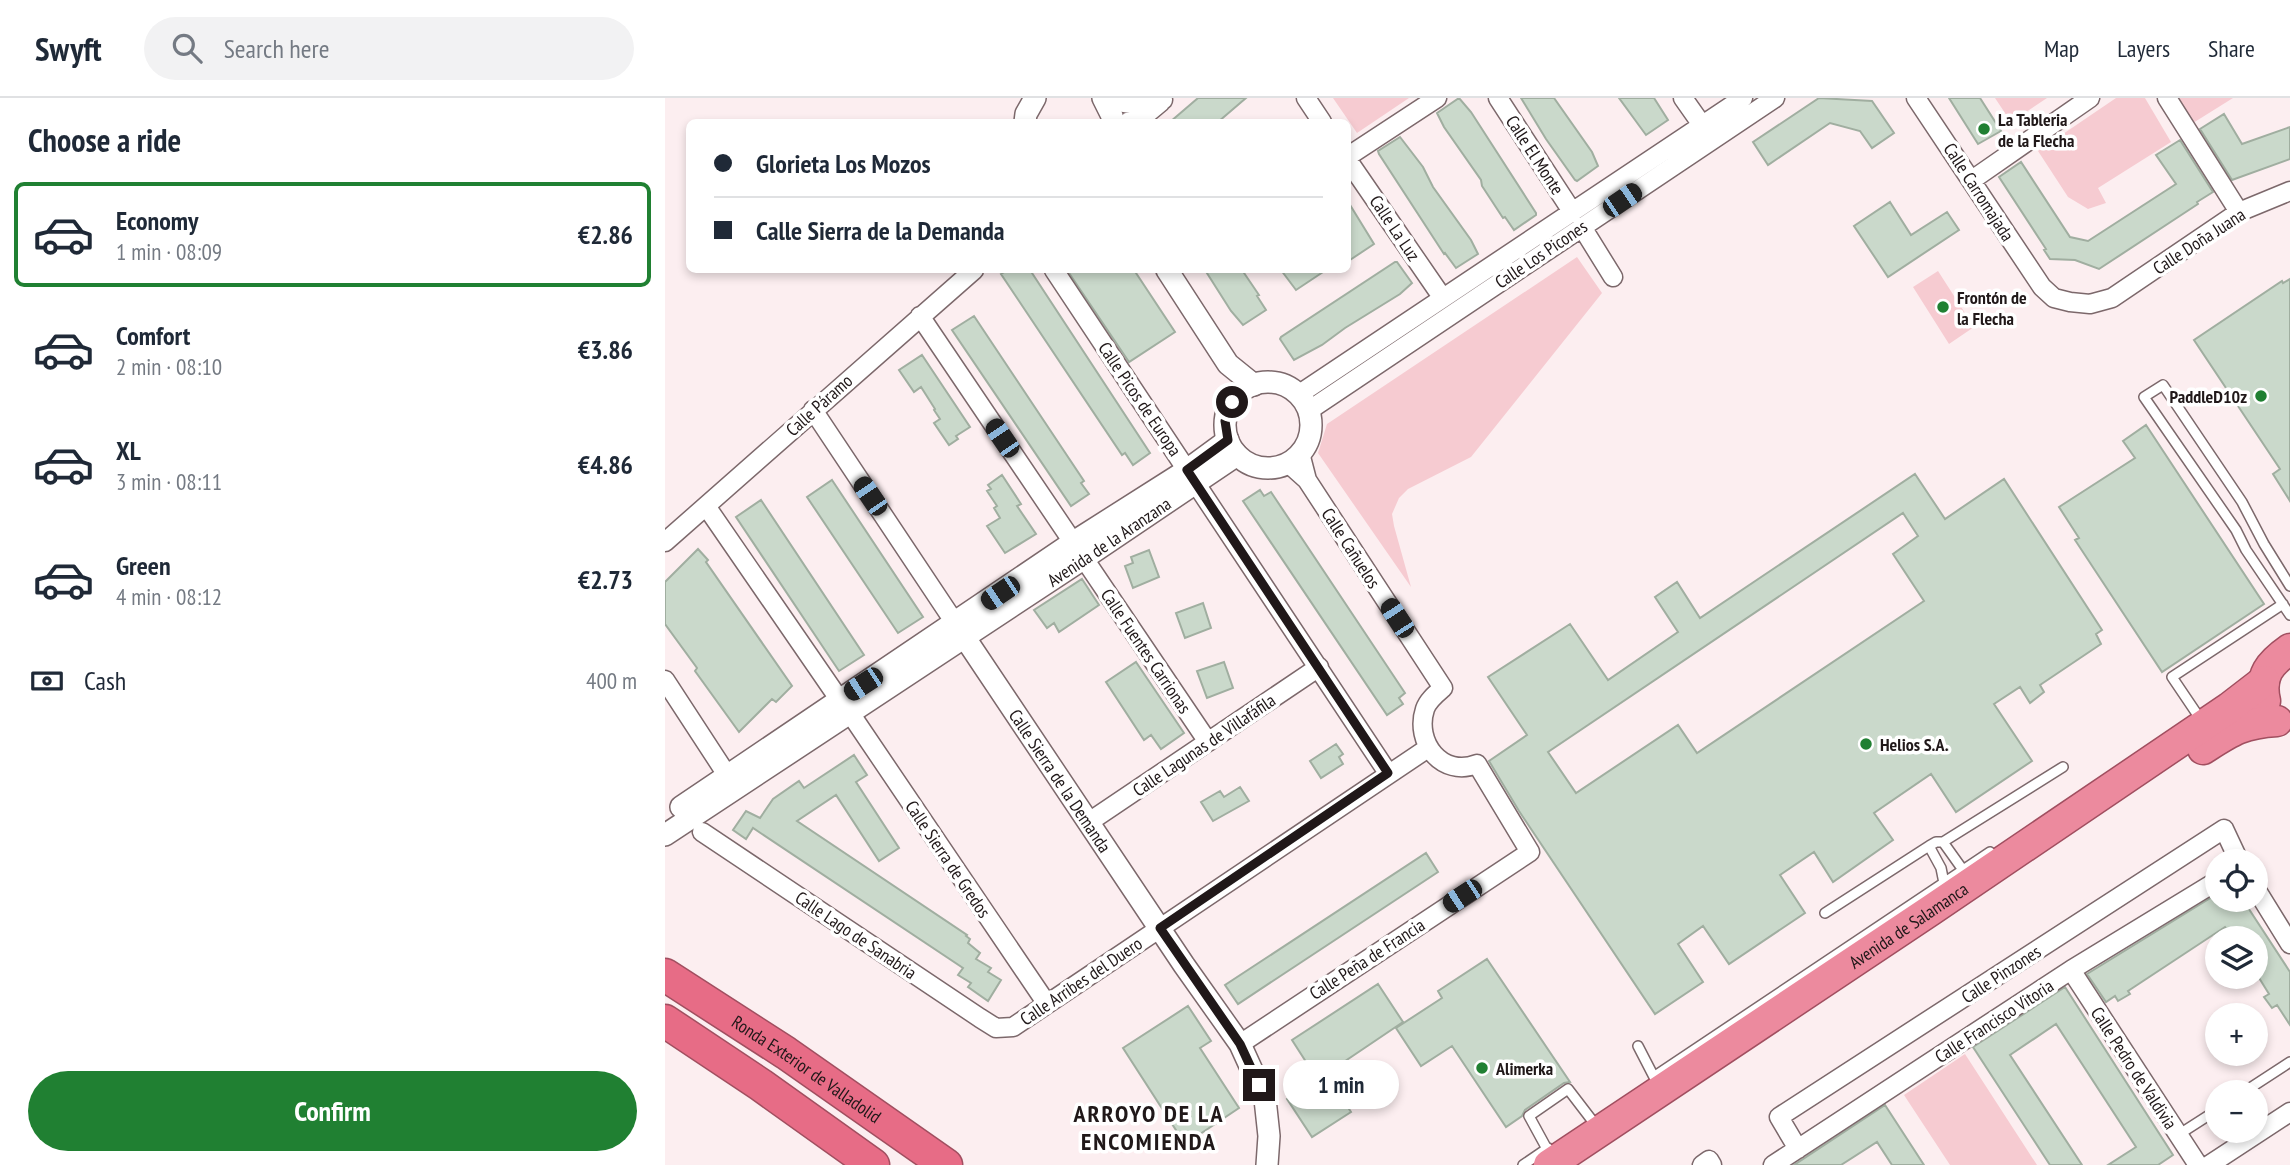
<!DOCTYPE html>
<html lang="en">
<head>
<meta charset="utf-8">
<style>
  :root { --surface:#fff; --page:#f2f2f3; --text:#1f2937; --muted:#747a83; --line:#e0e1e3; --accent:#208032 }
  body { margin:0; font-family:"PT Sans Narrow",sans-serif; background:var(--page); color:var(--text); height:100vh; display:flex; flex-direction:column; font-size:26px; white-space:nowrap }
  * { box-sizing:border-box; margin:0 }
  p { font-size:23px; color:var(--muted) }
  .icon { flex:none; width:38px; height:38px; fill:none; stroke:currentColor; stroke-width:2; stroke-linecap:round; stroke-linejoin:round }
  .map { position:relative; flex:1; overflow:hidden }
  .details { display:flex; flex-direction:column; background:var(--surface); width:665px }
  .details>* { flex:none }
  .guide { position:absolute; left:21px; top:21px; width:665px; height:154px; border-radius:10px; box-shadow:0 4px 10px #0003; display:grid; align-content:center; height:154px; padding:0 28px; background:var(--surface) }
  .fabs { position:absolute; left:1540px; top:751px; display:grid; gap:14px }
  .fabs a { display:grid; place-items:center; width:63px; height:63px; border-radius:50%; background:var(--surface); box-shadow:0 4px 10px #0003; font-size:35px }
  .end { position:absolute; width:32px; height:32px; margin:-16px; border:9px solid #201819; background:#fff; box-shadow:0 0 0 4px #fff }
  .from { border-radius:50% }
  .bubble { position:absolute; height:49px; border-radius:24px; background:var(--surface); box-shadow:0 4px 10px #0003; font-size:23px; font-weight:600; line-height:49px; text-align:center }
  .car { position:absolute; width:21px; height:42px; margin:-21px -10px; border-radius:9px; box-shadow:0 0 5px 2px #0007; background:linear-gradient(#222 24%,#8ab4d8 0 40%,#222 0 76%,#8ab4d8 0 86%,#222 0) }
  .guide b { display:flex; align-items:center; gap:24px; height:66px; font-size:26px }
  .guide b+b { border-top:2px solid var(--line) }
  .guide i { width:18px; height:18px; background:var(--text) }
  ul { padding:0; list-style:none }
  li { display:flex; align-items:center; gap:21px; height:105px; margin:0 14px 10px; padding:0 14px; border:4px solid transparent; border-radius:10px }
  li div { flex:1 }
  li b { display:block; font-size:26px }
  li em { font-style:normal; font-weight:600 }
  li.current { border-color:var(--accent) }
  li>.icon { width:63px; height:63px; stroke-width:1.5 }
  h2 { padding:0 28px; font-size:32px; line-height:84px }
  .pay { display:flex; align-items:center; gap:18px; height:77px; padding:0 28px; font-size:26px }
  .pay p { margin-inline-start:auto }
  .primary-button { display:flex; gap:14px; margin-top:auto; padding:14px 28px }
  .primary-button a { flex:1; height:80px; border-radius:42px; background:var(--accent); color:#fff; font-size:28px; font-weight:600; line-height:80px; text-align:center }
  header { display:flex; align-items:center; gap:42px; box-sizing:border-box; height:98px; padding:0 35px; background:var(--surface); border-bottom:2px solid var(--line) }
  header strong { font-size:33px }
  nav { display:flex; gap:38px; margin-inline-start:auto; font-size:24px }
  .search { width:490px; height:63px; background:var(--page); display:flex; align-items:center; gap:18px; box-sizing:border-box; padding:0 24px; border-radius:38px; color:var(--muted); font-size:26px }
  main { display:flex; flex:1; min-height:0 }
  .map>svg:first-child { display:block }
</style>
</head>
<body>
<header>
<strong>Swyft</strong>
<div class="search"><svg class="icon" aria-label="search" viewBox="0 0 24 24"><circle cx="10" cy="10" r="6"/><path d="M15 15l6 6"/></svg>Search here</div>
<nav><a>Map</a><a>Layers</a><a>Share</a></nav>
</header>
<main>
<section class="details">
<h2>Choose a ride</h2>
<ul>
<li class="current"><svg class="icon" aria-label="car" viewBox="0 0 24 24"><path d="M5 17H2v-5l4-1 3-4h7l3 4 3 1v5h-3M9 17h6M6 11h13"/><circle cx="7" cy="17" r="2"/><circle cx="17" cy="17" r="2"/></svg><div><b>Economy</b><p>1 min · 08:09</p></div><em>€2.86</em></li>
<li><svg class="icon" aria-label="car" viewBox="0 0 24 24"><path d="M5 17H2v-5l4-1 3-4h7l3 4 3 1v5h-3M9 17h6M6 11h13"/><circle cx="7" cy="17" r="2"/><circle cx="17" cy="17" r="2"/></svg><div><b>Comfort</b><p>2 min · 08:10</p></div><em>€3.86</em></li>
<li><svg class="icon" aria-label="car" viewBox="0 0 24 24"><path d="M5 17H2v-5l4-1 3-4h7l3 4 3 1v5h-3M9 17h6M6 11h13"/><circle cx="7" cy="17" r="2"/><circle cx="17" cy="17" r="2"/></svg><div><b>XL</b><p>3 min · 08:11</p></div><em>€4.86</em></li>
<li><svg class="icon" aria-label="car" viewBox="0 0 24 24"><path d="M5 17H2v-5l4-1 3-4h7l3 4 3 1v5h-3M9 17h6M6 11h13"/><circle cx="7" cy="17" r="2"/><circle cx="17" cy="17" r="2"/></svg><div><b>Green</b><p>4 min · 08:12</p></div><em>€2.73</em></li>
</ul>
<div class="pay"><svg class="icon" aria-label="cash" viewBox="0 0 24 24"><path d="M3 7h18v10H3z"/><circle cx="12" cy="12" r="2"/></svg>Cash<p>400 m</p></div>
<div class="primary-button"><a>Confirm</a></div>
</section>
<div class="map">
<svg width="1625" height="1067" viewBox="0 0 1625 1067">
  <rect width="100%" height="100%" fill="#fceef0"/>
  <!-- green -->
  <path fill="#f6cbd1" d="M668 0H744L692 35Z
    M1330 0H1382L1346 24Z
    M1451 0H1480L1506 44 1433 90 1441 105 1423 111 1403 99 1373 53Z
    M1514 0H1568L1528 25Z
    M912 159 937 195 806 359 743 391 734 400 727 416 729 428 746 489 653 355 662 326Z
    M1273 173 1309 229 1284 246 1248 189Z
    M1300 956 1372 1067H1285L1239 997Z"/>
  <!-- building -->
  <path fill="#cad9cb" stroke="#a0aea0" stroke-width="2" fill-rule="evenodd" d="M533 0H581L553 24H505Z
    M794 0 806 14 871 115V117L849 132 840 119 838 120 817 88 816 82 779 29 772 15Z
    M856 0H889L927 54 933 68 912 83 910 82 881 41Z
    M954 0H989L1003 22 981 37Z
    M1154 0 1207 3 1229 35 1207 50 1195 33 1165 25 1103 67 1088 44Z
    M1284 0H1315L1336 33 1313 46Z
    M1559 16 1577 46 1625 29V61L1567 82 1535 31Z
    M735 39 758 69 768 89 806 142 813 156 791 170 780 155 779 156 714 56 713 53Z
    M1515 42 1548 94 1532 104 1533 106 1434 171 1410 162 1385 161 1379 152 1381 151 1334 79 1356 64 1405 139 1423 143 1511 86 1491 57Z
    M682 102 709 146 682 164Z
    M1225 104 1246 137 1282 114 1294 132 1223 179 1189 128Z
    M730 164H732L747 185 735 196 680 230 657 247 629 262 615 241 616 239Z
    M343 172H365L485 355 468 367 460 355 457 357 336 176Z
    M402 172H469L510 234 464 264Z
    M540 172H577L594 197 592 198 601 212 578 227 566 213Z
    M616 172H661L631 192Z
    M1625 181V403L1608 376 1615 371 1529 242 1617 183 1618 185Z
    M309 218 419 383 416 385 424 396 406 408 287 232Z
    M257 257 305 329 291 338 293 341 284 347 269 325 275 321 269 312 270 311 256 289 249 294 234 272Z
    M1481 327 1599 506 1497 574 1410 442 1414 440 1394 409 1470 360 1458 343Z
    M1250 376 1280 421 1339 381 1437 532 1431 536 1436 546 1375 587 1379 594 1365 605 1355 589 1329 606 1367 663 1291 714 1266 676 1209 715 1228 742 1168 784 1149 754 1115 777 1140 815 1064 866 1038 828 1013 846 1038 884 990 916 854 713 824 663 862 637 823 579 905 526 943 582 1013 534 990 499 1012 484 1035 520ZM1238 415 1253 438 1228 456 1259 503 1032 655 1013 627 911 695 883 654Z
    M337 377 356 406 352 408 371 436 340 455 322 428 335 420 329 410 332 408 322 393 326 391 323 387Z
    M167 382 258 519 233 535 142 399Z
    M595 392 599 398 606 394 740 595 734 600 738 606 722 617 578 403Z
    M96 402 199 557 174 573 71 419Z
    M33 451 43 462 41 464 127 588 111 604 107 601 74 634 30 573 32 570 0 526V484Z
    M484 452 494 479 468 490 460 468 468 465 466 459Z
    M417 481 434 507 394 534 389 525 382 530 369 512Z
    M538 505 546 530 520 540 511 515Z
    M471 564 519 635 496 651 486 637 479 642 441 584Z
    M559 564 568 590 542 600 532 573Z
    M671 646 678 656 674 659 678 666 656 680 645 663Z
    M189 657 202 677 191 684 234 750 214 763 171 697 132 723 302 837 301 838 305 841 303 845 315 855 311 861 326 870 323 874 336 882 323 903 303 889 306 885 293 877 298 870 88 730 81 741 68 732 81 713 95 720 108 701 134 683 139 690Z
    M575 689 584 703 548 723 536 704 555 693 559 699Z
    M761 755 773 774 573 906 560 887Z
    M1552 796V802H1578L1625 874V927L1612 907 1607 910 1599 899 1604 896 1591 875V840H1568L1560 829 1463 893 1465 896 1453 903 1450 898 1441 904 1422 876Z
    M822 861 905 984 899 985 860 1012 857 1018 841 1029 787 948 756 968 731 930 777 900 773 893Z
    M713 886 738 924 661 976 686 1014 647 1039 622 1001 652 981 627 942Z
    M1400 889 1508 1057 1493 1067H1443L1471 1049 1391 926 1345 957 1417 1067H1385L1308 949Z
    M523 908 546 943 535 950 574 1010 520 1046 458 950Z
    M1220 1007 1259 1067H1227L1212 1044 1176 1067H1129Z"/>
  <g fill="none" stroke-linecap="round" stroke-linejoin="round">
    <defs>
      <path id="service" d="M1625 488 1599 446 1577 404 1498 287 1479 299 1571 432 1581 452 1625 517
        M1532 616 1507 579 1618 506
        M1278 744 1298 772
        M1264 748 1276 770 1279 785
        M1160 815 1264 748 1271 744H1278L1398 669
        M973 948 989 979
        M993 976 1325 754
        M1579 994 1625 964
        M1513 1037 1552 1012
        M882 1051 864 1018 903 991 926 1021
        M858 1067 883 1050"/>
      <path id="minor" d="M641 0 657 24
        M833 0 908 115
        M1018 0 1037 27
        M1251 0 1377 189 1389 200 1405 204 1425 206 1447 200 1574 114 1625 93
        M1502 0 1574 114
        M440 2 466 6 498 2
        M463 24 484 14 496 4
        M682 59 772 0
        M682 61 777 199
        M1307 82 1425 0
        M917 129 948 179
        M389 172 723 675
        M255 218 543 644
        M633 297 1078 0
        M148 312 290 525
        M643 313 1110 0
        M635 355 642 382
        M41 408 174 601
        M0 444 309 172
        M0 582 62 677
        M185 615 382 906
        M424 724 654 569
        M37 734 315 920 331 930 348 929 763 650
        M1591 791 1625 846
        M1406 872 1533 1067
        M575 946 865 754 812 666C777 680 749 644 760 611 763 602 771 596 778 590L642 382 623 365
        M1133 1051 1114 1019 1559 731 1574 763
        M1037 1067 1044 1062 1047 1067
        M1108 1067 1406 872 1552 783
        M1544 1067 1625 1014"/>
      <g id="tertiary">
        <path d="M438 0 447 18V24"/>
        <path d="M360 24 361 16 370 0"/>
        <path d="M502 172 563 266 589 287"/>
        <circle cx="603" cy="327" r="43"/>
        <path id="s1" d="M292 528 519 867 575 946 600 1001 604 1038 602 1067"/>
        <path d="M16 709 407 445 522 372 563 342"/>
        <path id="s2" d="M0 737 418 461 572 357"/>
      </g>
      <g id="trunk">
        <path d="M1600 603C1594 577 1605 565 1625 551"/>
        <path d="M1538 651C1566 633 1577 625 1612 623"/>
        <path id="s3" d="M884 1067 1266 812 1564 610 1599 583"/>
      </g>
      <g id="motorway">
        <path id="s4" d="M0 877 121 955 281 1067"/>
        <path d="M0 923 96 987 208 1067"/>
      </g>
    </defs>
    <!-- service casing -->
    <use href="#service" stroke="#7c686b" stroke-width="12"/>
    <!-- minor casing -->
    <use href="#minor" stroke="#7c686b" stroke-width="21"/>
    <!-- tertiary casing -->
    <use href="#tertiary" stroke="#7c686b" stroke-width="24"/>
    <!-- trunk casing -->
    <use href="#trunk" stroke="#a14f60" stroke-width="33"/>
    <!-- motorway casing -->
    <use href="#motorway" stroke="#a14f60" stroke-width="35"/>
    <!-- service -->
    <use href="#service" stroke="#fff" stroke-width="9"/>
    <!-- minor -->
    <use href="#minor" stroke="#fff" stroke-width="18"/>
    <!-- tertiary -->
    <use href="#tertiary" stroke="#fff" stroke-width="21"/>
    <!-- trunk -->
    <use href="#trunk" stroke="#ec8a9e" stroke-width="30"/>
    <!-- motorway -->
    <use href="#motorway" stroke="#e76c86" stroke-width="32"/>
  </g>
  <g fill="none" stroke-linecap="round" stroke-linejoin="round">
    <!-- route -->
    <path stroke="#201819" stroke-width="9" d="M567 304 560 323 563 342 522 372 723 675 495 830 575 946 594 987"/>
  </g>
  <!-- markers -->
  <g fill="#208032" stroke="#fff" stroke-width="2.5">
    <circle cx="1319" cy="31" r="7"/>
    <circle cx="1278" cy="209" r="7"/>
    <circle cx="1596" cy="298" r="7"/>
    <circle cx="1201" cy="646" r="7"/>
    <circle cx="817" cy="970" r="7"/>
  </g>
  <g text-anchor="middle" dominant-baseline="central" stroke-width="7" stroke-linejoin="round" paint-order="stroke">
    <!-- poi labels -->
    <g font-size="18" font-weight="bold" fill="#201819" stroke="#fff" text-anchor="start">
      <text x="1333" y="21">La Tableria<tspan x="1333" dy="21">de la Flecha</tspan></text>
      <text x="1292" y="199">Frontón de<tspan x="1292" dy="21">la Flecha</tspan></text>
      <text x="1582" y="298" text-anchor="end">PaddleD10z</text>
      <text x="1215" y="646">Helios S.A.</text>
      <text x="831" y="970">Alimerka</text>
    </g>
    <!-- street labels -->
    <g font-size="18" fill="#201819" stroke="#fff">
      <text transform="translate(870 57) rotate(57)">Calle El Monte</text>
      <text transform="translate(1314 94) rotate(57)">Calle Carromajada</text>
      <text transform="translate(730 130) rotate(56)">Calle La Luz</text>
      <text transform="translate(1534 143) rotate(-33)">Calle Doña Juana</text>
      <text transform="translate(876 156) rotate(-34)">Calle Los Picones</text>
      <text transform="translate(475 301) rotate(56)">Calle Picos de Europa</text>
      <text transform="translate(154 307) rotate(-42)">Calle Páramo</text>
      <text stroke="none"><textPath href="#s2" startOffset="532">Avenida de la Aranzana</textPath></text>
      <text transform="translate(686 450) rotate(57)">Calle Cañuelos</text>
      <text transform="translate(481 553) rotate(56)">Calle Fuentes Carrionas</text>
      <text transform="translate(539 647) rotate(-34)">Calle Lagunas de Villafáfila</text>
      <text stroke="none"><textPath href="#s1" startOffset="186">Calle Sierra de la Demanda</textPath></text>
      <text transform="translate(283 761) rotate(56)">Calle Sierra de Gredos</text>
      <text stroke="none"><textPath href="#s3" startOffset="432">Avenida de Salamanca</textPath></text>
      <text transform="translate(191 837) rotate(34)">Calle Lago de Sanabria</text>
      <text transform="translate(702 861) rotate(-33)">Calle Peña de Francia</text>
      <text transform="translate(1336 876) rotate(-33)">Calle Pinzones</text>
      <text transform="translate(416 883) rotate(-34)">Calle Arribes del Duero</text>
      <text transform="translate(1329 923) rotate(-33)">Calle Francisco Vitoria</text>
      <text stroke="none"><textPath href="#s4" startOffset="170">Ronda Exterior de Valladolid</textPath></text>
      <text transform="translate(1469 970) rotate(57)">Calle Pedro de Valdivia</text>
    </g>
    <!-- district labels -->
    <g font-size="24" font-weight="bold" letter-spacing="2" fill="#201819" stroke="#fff">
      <text x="484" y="1015">ARROYO DE LA<tspan x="484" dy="28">ENCOMIENDA</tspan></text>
    </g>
  </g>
</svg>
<div class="fabs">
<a><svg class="icon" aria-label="locate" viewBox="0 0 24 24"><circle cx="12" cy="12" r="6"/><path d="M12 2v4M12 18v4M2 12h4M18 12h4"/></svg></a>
<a><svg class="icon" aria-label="layers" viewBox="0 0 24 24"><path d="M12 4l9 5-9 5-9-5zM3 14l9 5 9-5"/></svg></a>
<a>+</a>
<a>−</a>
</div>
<i class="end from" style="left:567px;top:304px"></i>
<i class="end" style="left:594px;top:987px"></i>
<div class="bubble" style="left:618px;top:962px;width:116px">1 min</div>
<i class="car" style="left:957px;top:102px;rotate:56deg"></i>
<i class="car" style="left:337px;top:340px;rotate:326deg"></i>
<i class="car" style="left:205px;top:398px;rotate:326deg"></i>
<i class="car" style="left:335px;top:495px;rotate:236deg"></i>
<i class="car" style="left:732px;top:520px;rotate:327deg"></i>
<i class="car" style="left:198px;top:586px;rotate:237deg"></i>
<i class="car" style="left:797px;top:798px;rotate:237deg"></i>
<div class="guide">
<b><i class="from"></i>Glorieta Los Mozos</b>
<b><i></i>Calle Sierra de la Demanda</b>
</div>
</div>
</main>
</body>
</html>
